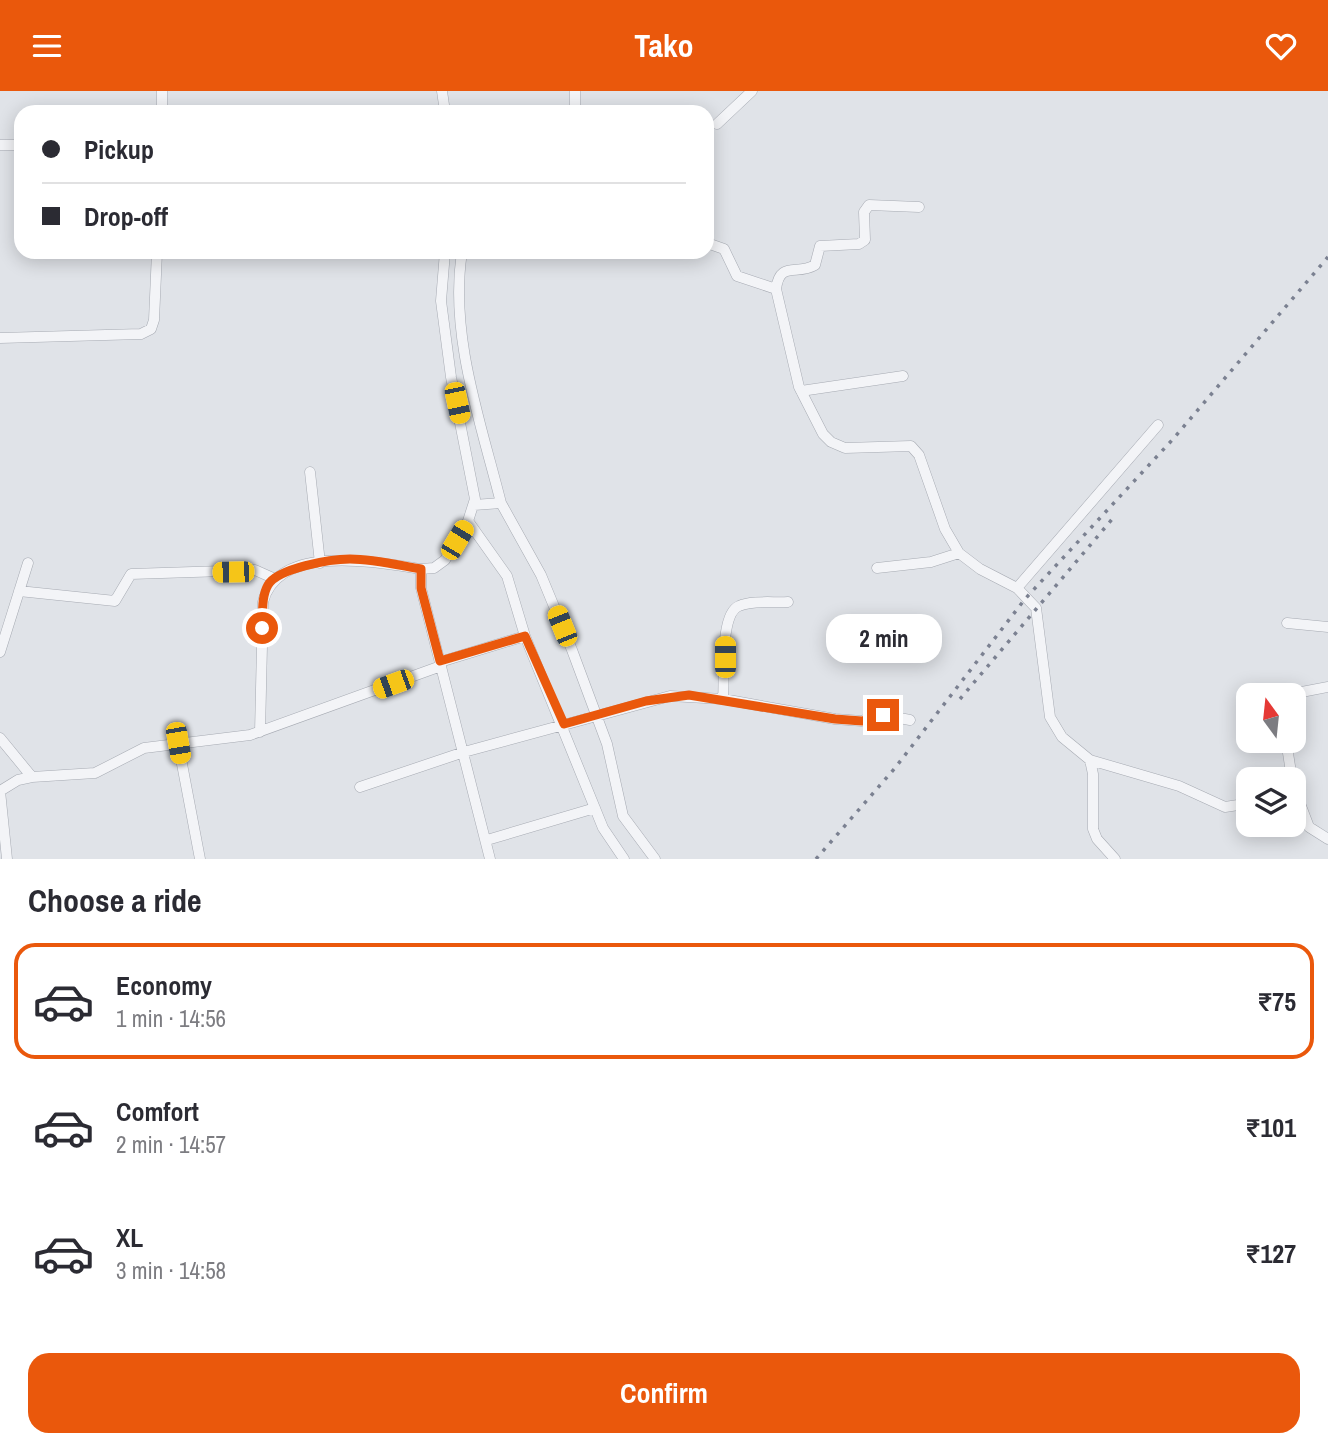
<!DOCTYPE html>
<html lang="en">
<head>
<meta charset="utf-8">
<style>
  :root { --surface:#fff; --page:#f2f2f3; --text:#2b2b33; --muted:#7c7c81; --line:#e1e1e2; --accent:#ea580c }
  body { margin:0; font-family:"Archivo Narrow",sans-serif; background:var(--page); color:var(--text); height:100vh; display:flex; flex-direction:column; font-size:26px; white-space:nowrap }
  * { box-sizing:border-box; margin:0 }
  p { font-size:23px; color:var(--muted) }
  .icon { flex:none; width:38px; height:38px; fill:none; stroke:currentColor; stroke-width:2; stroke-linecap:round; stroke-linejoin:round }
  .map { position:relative; height:768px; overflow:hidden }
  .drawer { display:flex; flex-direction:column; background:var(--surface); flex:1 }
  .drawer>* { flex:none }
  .banner { position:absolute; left:14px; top:14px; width:700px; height:154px; border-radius:21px; box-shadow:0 4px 18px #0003; display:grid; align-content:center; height:154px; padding:0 28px; background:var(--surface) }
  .needle { width:46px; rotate:345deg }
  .buttons { position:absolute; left:1236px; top:592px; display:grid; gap:14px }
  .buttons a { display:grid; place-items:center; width:70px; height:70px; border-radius:14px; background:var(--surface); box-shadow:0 4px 18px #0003; font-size:35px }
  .end { position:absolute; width:32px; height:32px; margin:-16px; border:9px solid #ea580c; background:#fff; box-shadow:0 0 0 4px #fff }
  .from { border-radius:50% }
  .bubble { position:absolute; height:49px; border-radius:21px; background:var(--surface); box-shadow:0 4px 18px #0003; font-size:23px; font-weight:700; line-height:49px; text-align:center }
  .car { position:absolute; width:21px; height:42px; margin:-21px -10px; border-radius:9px; box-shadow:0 0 5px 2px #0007; background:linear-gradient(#f5c518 24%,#345 0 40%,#f5c518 0 76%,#345 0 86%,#f5c518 0) }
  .banner b { display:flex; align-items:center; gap:24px; height:66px; font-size:26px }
  .banner b+b { border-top:2px solid var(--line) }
  .banner i { width:18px; height:18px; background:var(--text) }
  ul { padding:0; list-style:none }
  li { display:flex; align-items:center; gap:21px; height:116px; margin:0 14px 10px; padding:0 14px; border:4px solid transparent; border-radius:21px }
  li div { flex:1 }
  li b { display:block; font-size:26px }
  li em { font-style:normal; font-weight:700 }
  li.selected { border-color:var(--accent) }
  li>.icon { width:63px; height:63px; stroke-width:1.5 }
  h2 { padding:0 28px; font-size:32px; line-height:84px }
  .button { display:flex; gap:14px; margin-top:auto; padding:14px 28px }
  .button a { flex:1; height:80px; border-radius:21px; background:var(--accent); color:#fff; font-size:28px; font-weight:700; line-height:80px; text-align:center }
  header { display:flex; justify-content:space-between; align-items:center; height:91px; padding:0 28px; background:var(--accent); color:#fff; font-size:32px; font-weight:700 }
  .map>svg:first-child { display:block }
</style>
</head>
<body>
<header><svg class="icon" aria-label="menu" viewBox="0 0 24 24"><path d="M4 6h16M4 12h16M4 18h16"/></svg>Tako<svg class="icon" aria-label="heart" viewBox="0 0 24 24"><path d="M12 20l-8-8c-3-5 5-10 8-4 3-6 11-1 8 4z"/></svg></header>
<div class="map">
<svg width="1328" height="768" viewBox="0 0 1328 768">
  <rect width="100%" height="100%" fill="#e0e3e8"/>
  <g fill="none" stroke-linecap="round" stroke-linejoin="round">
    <defs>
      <path id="street" d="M442 0 445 21
        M162 21H211
        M162 21V0
        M575 21V0
        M717 33 752 0
        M0 54H21
        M707 152 724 158 737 185 776 198 799 296 823 343 831 351 845 357 911 355 919 364 945 438 959 462 980 478 1017 497 1036 517 1050 626 1062 646 1090 669 1093 683V738L1097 748 1115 768
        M445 161 441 210 451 286 475 408 468 430 445 469 434 477 421 478V497L490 768
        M462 161C449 244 481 332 501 412
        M776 198C780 169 797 185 815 174L820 155 859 153 865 149 864 121 869 114 919 116
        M0 247 141 243 151 238 154 229 157 161
        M801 300 903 285
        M310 381 320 472
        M474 414 501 412 541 484 572 559 607 653 623 725 655 768
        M468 430 507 485 525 545 603 737 624 768
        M877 477 931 471 959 462
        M1017 497 1158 334
        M19 500 115 510 131 483 255 479 273 487
        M1287 532 1328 536
        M0 561 28 472
        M440 571 525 545
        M1286 604 1328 596
        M723 608C725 589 719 523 739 515 752 509 774 512 788 511
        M260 641 263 511C278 452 376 471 421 478
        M0 647 32 686
        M1286 649 1292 688
        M178 652 200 768
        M1090 669 1179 695 1225 716 1238 714 1248 706
        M1293 694 1309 736 1328 748
        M360 696 464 661 670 605 723 608 835 628 862 630 878 623 910 629
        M487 749 595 717
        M7 768 0 700 18 689 32 686 95 682 144 657 250 644 441 575"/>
    </defs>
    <!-- street casing -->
    <use href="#street" stroke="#a6aab2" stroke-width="11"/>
    <!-- street -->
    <use href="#street" stroke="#f3f4f7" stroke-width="10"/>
    <!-- rail -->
    <path stroke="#7b8191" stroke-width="3.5" stroke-dasharray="3.5 7" stroke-linecap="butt" d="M960 608 1114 426
      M816 768 895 677 1025 508 1174 347 1328 166"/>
  </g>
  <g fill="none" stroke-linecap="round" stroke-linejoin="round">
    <!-- route -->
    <path stroke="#ea580c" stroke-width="9" d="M262 537C263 523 261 506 268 494 278 477 331 468 350 468 373 468 398 474 421 478V497L440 570 525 545 564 633 646 610 689 604 835 628 862 630 883 624"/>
  </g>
</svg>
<div class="buttons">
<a><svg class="needle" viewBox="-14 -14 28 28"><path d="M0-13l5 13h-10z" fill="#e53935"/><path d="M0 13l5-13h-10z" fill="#7c7c81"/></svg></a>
<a><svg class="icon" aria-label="layers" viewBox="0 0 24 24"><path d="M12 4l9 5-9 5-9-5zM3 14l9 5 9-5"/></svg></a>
</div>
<i class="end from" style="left:262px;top:537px"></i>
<i class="end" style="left:883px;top:624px"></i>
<div class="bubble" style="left:826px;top:523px;width:116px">2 min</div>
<i class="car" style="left:457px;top:312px;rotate:168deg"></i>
<i class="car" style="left:457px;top:449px;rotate:31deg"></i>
<i class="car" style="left:233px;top:481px;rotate:269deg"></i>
<i class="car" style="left:562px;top:535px;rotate:338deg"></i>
<i class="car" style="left:725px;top:566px;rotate:0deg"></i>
<i class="car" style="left:393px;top:593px;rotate:250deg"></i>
<i class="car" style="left:178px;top:652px;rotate:170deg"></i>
<div class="banner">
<b><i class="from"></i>Pickup</b>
<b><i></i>Drop-off</b>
</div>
</div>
<section class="drawer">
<h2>Choose a ride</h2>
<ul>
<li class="selected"><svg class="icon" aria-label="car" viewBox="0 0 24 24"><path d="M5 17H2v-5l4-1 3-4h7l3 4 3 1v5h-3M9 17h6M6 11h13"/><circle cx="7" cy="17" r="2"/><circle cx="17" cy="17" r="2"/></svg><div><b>Economy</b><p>1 min · 14:56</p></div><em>₹75</em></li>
<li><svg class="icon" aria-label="car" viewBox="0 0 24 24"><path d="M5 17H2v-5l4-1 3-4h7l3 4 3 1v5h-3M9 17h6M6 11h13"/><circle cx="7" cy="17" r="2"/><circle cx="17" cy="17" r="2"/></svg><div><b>Comfort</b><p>2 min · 14:57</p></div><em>₹101</em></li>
<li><svg class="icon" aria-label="car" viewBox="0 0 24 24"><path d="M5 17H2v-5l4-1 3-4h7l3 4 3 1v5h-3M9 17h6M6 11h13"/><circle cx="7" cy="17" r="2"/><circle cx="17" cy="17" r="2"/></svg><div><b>XL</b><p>3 min · 14:58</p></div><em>₹127</em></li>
</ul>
<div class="button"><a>Confirm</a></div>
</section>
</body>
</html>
